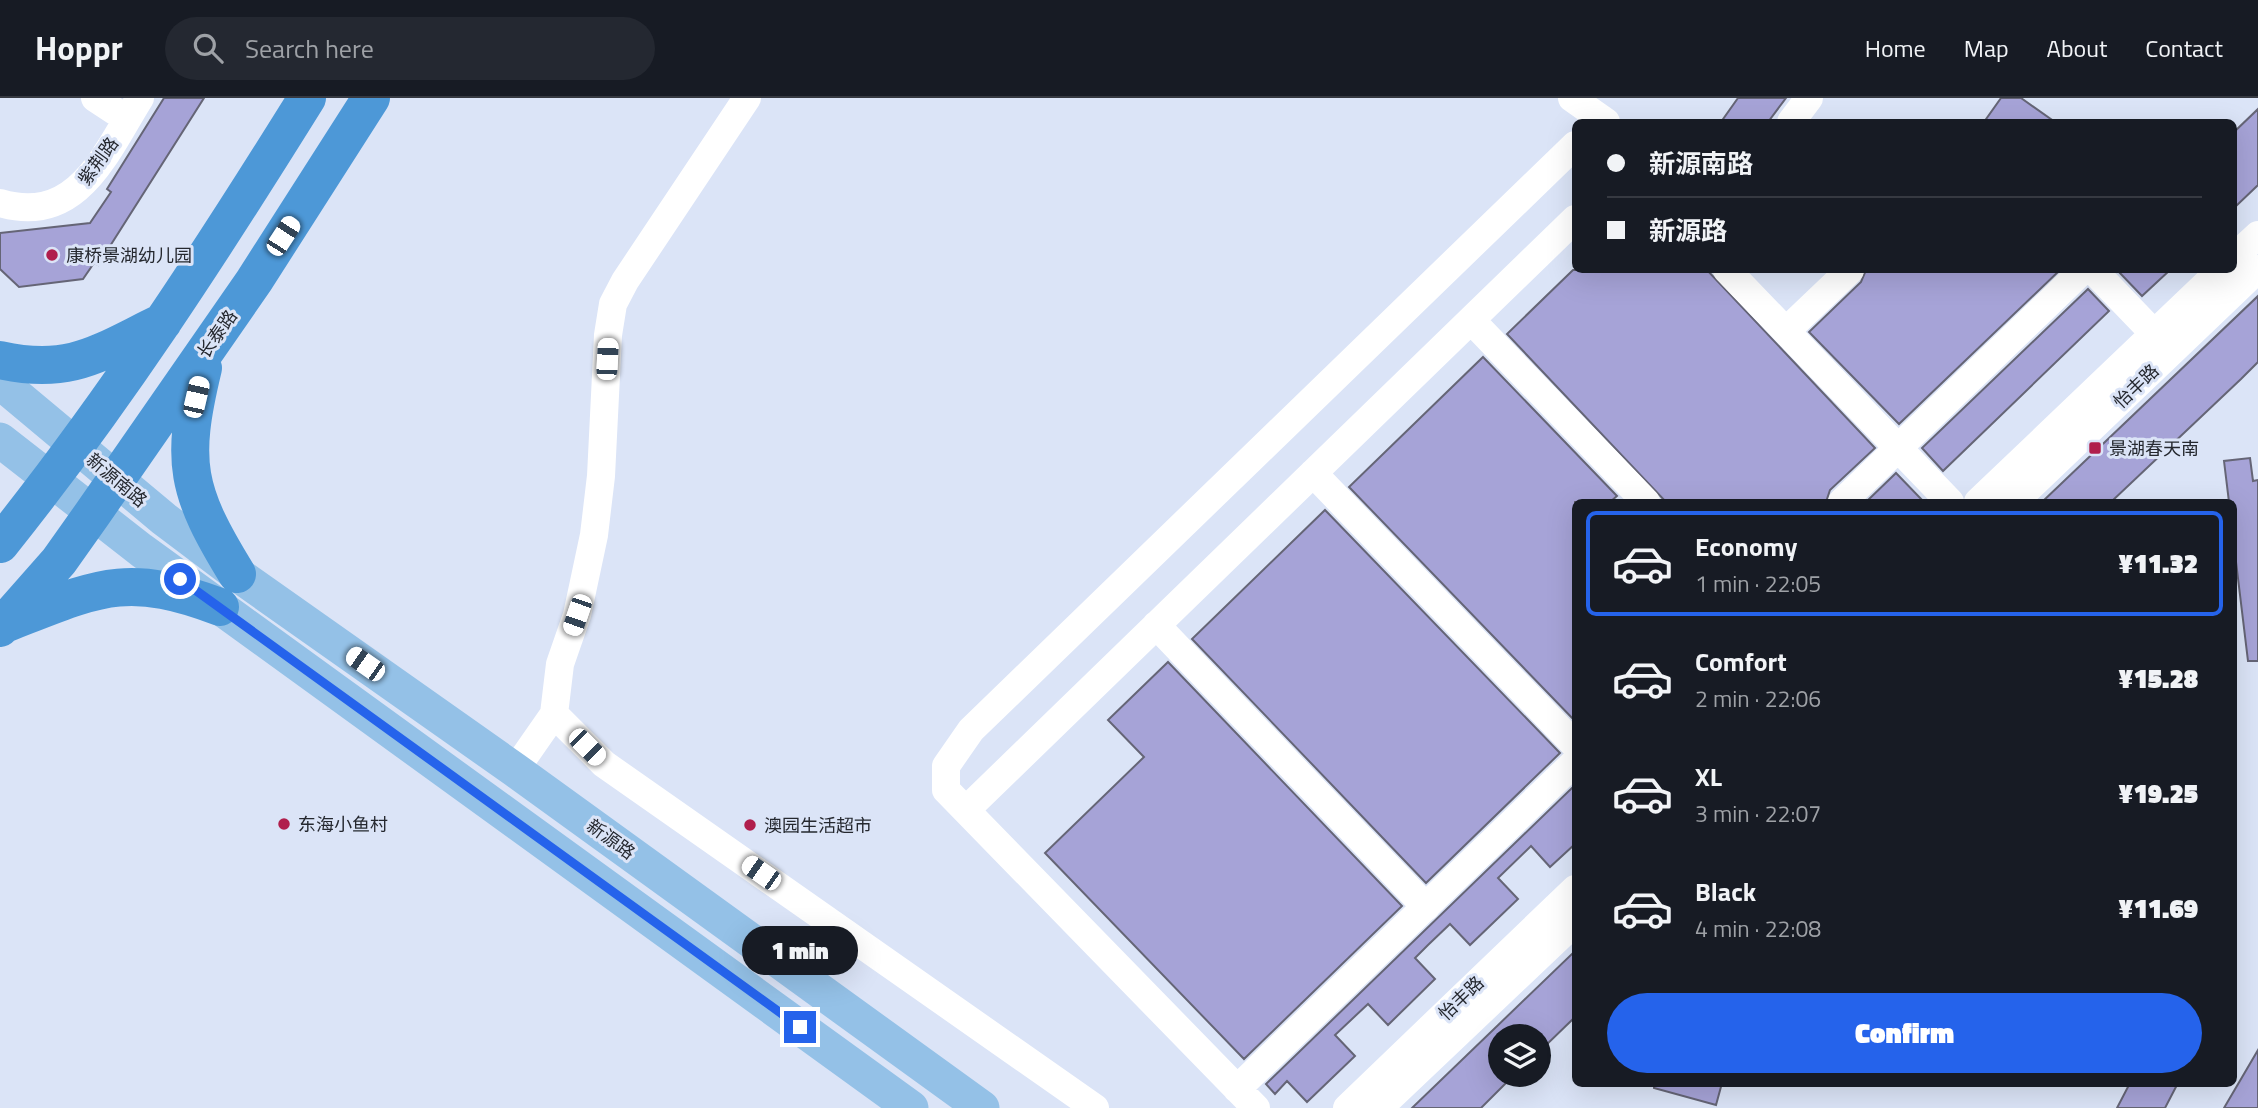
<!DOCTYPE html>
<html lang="en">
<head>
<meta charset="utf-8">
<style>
  :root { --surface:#171b24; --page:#242831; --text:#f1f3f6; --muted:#9ea1a6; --line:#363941; --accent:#2563eb }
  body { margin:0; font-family:"Titillium Web","Noto Sans SC",sans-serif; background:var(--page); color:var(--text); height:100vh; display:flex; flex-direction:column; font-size:26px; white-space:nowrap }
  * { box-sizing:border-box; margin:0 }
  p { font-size:23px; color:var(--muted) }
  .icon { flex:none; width:38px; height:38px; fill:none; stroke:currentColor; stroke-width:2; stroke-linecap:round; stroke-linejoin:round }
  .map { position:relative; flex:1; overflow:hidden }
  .panel { position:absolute; left:1572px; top:401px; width:665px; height:588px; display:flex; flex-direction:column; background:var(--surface); border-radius:10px; box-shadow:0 7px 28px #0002 }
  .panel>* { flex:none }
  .hud { position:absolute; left:1572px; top:21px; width:665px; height:154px; border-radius:10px; box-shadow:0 7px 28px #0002; display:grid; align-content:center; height:154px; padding:0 35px; background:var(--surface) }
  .controls { position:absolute; left:1488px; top:926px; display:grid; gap:14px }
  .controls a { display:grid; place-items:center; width:63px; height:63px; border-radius:50%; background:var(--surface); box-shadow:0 7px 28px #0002; font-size:35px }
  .end { position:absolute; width:32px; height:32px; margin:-16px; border:9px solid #2563eb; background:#fff; box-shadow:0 0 0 4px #fff }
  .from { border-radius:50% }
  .bubble { position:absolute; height:49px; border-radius:24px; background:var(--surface); box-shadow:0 7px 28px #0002; font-size:23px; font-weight:800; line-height:49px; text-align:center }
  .car { position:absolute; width:21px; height:42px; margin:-21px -10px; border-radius:9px; box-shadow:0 0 5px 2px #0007; background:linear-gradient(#fff 24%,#345 0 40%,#fff 0 76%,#345 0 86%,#fff 0) }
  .hud b { display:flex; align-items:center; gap:24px; height:66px; font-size:26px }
  .hud b+b { border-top:2px solid var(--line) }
  .hud i { width:18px; height:18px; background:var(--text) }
  ul { padding:12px 0 0; list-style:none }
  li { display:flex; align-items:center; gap:21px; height:105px; margin:0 14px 10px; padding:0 21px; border:4px solid transparent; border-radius:10px }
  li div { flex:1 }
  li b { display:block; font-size:26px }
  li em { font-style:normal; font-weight:800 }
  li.current { border-color:var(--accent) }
  li>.icon { width:63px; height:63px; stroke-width:1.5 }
  .action { display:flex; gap:14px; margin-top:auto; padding:14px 35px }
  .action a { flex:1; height:80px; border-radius:42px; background:var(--accent); color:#fff; font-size:28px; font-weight:800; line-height:80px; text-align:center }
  header { display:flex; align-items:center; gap:42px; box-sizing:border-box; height:98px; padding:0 35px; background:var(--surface); border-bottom:2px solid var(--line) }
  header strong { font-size:33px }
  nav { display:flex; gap:38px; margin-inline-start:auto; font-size:24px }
  .search { width:490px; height:63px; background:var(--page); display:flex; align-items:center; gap:18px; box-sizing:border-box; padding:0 24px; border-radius:38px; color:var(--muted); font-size:26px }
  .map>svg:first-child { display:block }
</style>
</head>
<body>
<header>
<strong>Hoppr</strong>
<div class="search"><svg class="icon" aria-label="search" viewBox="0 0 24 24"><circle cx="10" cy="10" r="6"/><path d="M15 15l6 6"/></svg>Search here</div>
<nav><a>Home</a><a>Map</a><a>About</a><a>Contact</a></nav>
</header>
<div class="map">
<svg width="2258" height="1010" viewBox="0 0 2258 1010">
  <rect width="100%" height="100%" fill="#dbe4f7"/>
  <!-- building -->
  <path fill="#a6a3d7" stroke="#656576" stroke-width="2" d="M164 0H204L98 167 94 165 83 181 19 189 0 171V135L90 125 111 94 107 91Z
    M1738 0H1786L1768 24H1721Z
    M2001 0H2021L2055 24H1984Z
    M2258 11V87L2233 111V35Z
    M1573 172H1707L1875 350 1830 392 1826 404H1666L1507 236Z
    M1866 172H2060L1899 326 1809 234 1861 184Z
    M2117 172H2170L2142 198Z
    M2088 191 2109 213 1943 373 1922 350Z
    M2258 198V264L2241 281 2111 404H2042Z
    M1483 259 1617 398 1610 404H1575V623L1349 389Z
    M2250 360 2253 383 2258 382V563H2248L2233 439V404H2229L2224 363Z
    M1896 375 1924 404H1866Z
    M1325 412 1560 655 1426 785 1192 541Z
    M1168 564 1402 808 1244 961 1045 755 1144 659 1108 622Z
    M1575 687V746L1550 769 1531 748 1498 780 1518 801 1470 847 1450 826 1428 847 1415 860 1435 881 1388 927 1368 906 1335 937 1355 958 1307 1004 1287 983 1275 996 1266 986Z
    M1575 853V919L1538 955V938H1500V976H1515L1481 1010H1412Z
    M2258 952V1010H2224Z
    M1654 985H1722L1716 1007 1654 990Z
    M2130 985H2178L2165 1010H2117Z"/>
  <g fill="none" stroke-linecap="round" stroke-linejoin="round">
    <!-- minor -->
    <path stroke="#fff" stroke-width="28" d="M95 0 127 21
      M1572 0 1606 24
      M1791 24 1809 0
      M0 105C78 128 106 54 140 0
      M2233 160 2258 137
      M1727 172 1950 404
      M2093 172 2166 248
      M1471 222 1646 404
      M1786 233 1850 172
      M1313 375 1575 647
      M1842 404 2083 172
      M1978 404 2221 172
      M2014 404 2258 171
      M1156 527 1426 809
      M554 616 604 666 1095 1010
      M515 672 554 616 560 566 577 517 594 437 601 378 608 237 613 206 625 183 747 0
      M966 712 1575 121
      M1237 991 1575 664
      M1256 1010 946 692V668L971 632 1575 47
      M1347 1010 1575 791
      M1379 1010 1575 824"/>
    <!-- major -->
    <path stroke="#94c1e7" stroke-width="35" d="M0 284 164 421 237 476 515 672 982 1010
      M0 342 141 452 911 1010"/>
    <!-- highway -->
    <path stroke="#4d98d7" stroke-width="38" d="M0 262C72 278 100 254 163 224
      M203 270C180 365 186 393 237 476
      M0 446C114 304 211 154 307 0
      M7 525C97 490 125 473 220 509
      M0 530 59 463 93 415 254 183 371 0"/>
  </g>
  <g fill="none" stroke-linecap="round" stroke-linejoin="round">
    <!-- route -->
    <path stroke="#2563eb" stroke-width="9" d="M180 481 800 929"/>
  </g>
  <!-- markers -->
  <g fill="#b01e4c" stroke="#dbe4f7" stroke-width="2.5">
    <circle cx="52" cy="157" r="7"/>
    <rect x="2088" y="343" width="14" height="14" rx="3.5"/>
    <circle cx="284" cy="726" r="7"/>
    <circle cx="750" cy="727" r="7"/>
  </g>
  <g text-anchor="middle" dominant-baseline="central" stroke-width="6" stroke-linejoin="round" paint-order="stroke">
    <!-- street labels -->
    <g font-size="18" fill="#25282f" stroke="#dbe4f7">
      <text transform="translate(98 63) rotate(-54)">紫荆路</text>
      <text transform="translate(217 236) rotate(-55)">长泰路</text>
      <text transform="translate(2136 288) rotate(-44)">怡丰路</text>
      <text transform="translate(117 382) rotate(40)">新源南路</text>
      <text transform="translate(611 741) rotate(36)">新源路</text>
      <text transform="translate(1461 900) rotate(-44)">怡丰路</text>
    </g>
    <!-- poi labels -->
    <g font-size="18" fill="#25282f" stroke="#dbe4f7" text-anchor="start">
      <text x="66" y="157">康桥景湖幼儿园</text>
      <text x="2109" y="350">景湖春天南</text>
      <text x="298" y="726">东海小鱼村</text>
      <text x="764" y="727">澳园生活超市</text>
    </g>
  </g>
</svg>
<div class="controls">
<a><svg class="icon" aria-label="layers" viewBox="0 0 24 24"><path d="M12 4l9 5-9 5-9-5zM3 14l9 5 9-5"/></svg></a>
</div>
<i class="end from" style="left:180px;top:481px"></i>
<i class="end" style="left:800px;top:929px"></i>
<div class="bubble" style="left:742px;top:828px;width:116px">1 min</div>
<i class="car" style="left:283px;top:138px;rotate:33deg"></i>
<i class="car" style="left:607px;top:261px;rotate:3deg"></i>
<i class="car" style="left:196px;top:299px;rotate:13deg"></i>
<i class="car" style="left:577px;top:517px;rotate:199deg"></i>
<i class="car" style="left:365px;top:566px;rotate:305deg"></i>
<i class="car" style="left:587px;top:649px;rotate:135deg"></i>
<i class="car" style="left:761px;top:775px;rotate:305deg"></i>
<div class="hud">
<b><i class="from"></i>新源南路</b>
<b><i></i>新源路</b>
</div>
<section class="panel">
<ul>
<li class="current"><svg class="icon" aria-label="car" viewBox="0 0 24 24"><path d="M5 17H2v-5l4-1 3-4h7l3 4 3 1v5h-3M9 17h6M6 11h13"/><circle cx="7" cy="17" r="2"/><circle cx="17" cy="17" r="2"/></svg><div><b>Economy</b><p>1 min · 22:05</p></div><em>¥11.32</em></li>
<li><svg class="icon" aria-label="car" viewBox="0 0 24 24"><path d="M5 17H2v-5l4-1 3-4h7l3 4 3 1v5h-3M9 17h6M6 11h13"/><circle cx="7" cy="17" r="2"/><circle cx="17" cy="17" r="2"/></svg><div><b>Comfort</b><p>2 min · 22:06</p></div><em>¥15.28</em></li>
<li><svg class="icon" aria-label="car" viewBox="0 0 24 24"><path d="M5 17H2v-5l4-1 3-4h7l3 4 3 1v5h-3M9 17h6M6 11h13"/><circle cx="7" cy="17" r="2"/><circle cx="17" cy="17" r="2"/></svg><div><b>XL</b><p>3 min · 22:07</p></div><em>¥19.25</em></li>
<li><svg class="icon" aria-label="car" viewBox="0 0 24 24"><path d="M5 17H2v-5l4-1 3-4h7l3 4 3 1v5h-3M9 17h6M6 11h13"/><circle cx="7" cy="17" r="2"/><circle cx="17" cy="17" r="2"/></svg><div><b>Black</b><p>4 min · 22:08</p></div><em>¥11.69</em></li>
</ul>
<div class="action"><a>Confirm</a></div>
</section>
</div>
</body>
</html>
